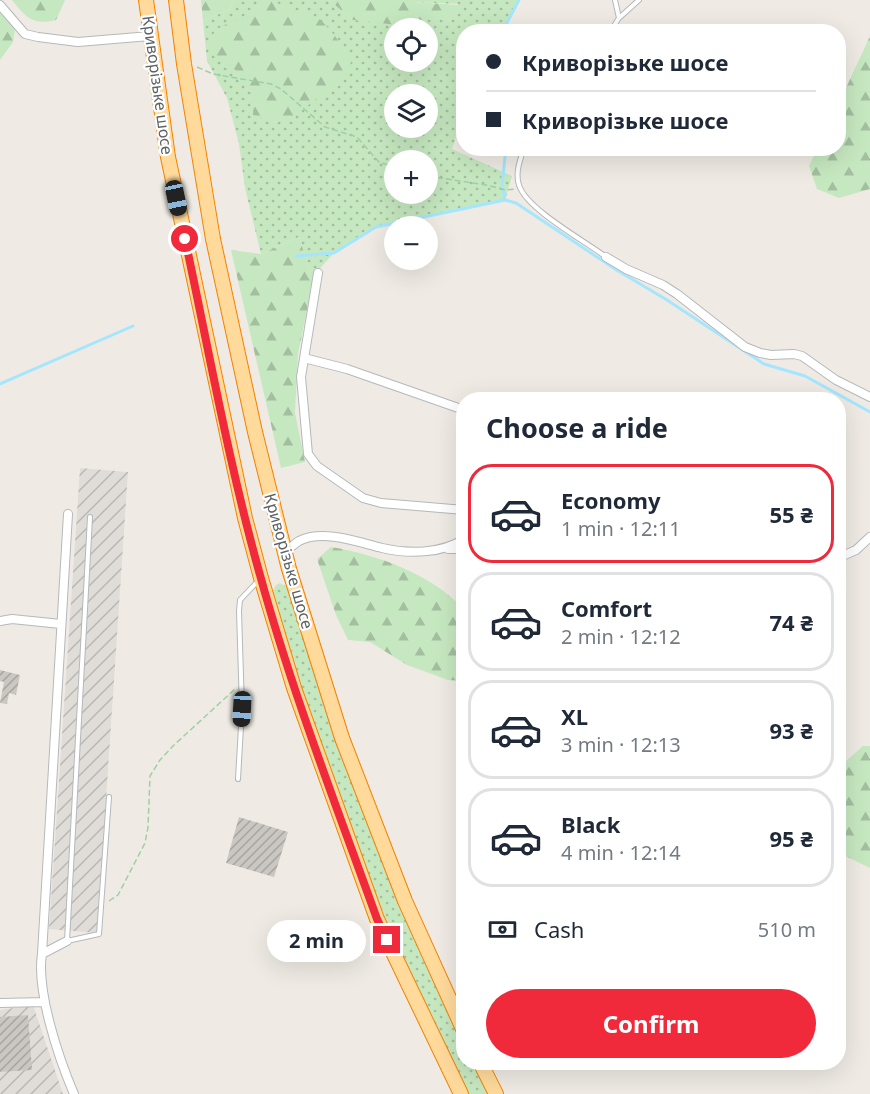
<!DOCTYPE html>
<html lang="en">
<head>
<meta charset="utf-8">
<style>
  :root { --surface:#fff; --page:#f2f2f3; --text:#1f2937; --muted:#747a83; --line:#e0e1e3; --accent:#f02a3a }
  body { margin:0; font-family:"Noto Sans",sans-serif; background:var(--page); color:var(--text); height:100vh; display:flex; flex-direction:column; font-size:22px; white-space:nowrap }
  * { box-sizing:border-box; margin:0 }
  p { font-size:20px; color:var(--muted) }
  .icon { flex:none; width:33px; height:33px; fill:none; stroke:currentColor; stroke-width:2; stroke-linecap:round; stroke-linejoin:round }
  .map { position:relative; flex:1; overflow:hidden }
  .sheet { position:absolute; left:456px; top:392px; width:390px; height:678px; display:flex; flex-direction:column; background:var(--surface); border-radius:24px; box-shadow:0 6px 24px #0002 }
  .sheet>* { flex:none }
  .hud { position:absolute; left:456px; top:24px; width:390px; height:132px; border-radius:24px; box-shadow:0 6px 24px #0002; display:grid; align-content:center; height:132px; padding:0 30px; background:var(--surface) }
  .fabs { position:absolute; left:384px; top:18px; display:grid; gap:12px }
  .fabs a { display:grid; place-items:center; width:54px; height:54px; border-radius:50%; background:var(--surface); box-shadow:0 6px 24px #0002; font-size:30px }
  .end { position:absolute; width:27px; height:27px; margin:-14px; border:8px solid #f02a3a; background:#fff; box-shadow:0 0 0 3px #fff }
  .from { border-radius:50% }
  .bubble { position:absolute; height:42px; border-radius:21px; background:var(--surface); box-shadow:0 6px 24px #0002; font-size:20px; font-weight:700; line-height:42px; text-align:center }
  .car { position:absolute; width:18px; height:36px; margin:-18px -9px; border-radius:8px; box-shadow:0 0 4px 2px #0007; background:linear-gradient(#222 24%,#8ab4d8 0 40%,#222 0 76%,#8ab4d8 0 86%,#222 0) }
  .hud b { display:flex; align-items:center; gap:21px; height:57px; font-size:22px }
  .hud b+b { border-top:2px solid var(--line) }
  .hud i { width:15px; height:15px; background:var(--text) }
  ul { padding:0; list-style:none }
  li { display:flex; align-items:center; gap:18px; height:99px; margin:0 12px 9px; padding:0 18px; border:3px solid var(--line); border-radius:24px }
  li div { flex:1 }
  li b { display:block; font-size:22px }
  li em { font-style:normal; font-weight:700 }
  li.on { border-color:var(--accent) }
  li>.icon { width:54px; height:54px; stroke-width:1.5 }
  h2 { padding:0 30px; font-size:27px; line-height:72px }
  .pay { display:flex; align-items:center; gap:15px; height:66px; padding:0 30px; font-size:22px }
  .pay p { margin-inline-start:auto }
  .button { display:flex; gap:12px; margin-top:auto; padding:12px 30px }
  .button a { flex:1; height:69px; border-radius:36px; background:var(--accent); color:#fff; font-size:24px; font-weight:700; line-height:69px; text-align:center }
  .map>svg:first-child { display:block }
</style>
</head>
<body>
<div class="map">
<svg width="870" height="1094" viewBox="0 0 870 1094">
  <defs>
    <pattern id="industrial-furrows" width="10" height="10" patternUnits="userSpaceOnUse" patternTransform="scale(1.5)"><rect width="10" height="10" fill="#e0ddd9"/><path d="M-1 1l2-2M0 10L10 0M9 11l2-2" fill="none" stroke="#b9b7b4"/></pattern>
    <pattern id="grass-dots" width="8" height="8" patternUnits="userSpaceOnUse" patternTransform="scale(1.5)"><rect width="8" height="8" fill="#c6e8c0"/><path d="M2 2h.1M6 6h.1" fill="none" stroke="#a4bfa0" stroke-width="1.8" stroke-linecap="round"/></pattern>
    <pattern id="forest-firs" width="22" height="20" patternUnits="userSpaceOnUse" patternTransform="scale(1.5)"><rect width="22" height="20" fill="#c6e8c0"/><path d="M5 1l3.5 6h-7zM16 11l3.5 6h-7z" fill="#a4bfa0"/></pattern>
    <pattern id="building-hatch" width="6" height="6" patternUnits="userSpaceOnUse" patternTransform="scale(1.5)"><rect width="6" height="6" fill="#cac6c1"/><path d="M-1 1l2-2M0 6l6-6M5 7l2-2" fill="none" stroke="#a7a4a1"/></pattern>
  </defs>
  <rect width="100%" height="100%" fill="#efebe4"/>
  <!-- industrial -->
  <path fill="url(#industrial-furrows)" d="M80 468 128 472 97 933 49 929Z
    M33 1005 63 1094H0V1010Z"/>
  <!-- grass -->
  <path fill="url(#grass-dots)" fill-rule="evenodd" d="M234 0H329L353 20 452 18 458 4 413 2 412 0H520L502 31 464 32 463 115 452 149 512 176 505 200 376 227 334 253 314 275 309 268 299 237 261 254 245 188 239 144 227 98 207 61 203 21 230 9ZM394 28H428V62H394ZM394 94H428V128H394ZM394 160H428V194H394Z
    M280 583 287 587C335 743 390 897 463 1043L464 1062H473L489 1094H468C386 935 321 766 271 594L276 585Z"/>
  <!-- forest -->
  <path fill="url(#forest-firs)" d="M12 0H65L56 20C33 26 25 17 12 0Z
    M201 0H234L230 9 203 21Z
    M263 0H269L321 20 335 36 351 61 348 77 326 91 295 116 275 123 253 115C256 76 238 74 212 53 207 24 226 27 245 16 251 12 257 5 263 0Z
    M329 0H412L414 2 459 5 452 18 431 19 398 25 353 20Z
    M0 10 15 29 13 42 0 60Z
    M870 36V189L839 198 817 189 809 166 817 149 838 148 839 103Z
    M299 237 309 268 314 275 298 354 295 413 305 462 281 468 231 250 261 254Z
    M331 547C378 555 429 573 463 608V681L448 680 407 665 370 642 348 640 336 615 317 559Z
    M863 746H870V868L839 853V757L846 761Z"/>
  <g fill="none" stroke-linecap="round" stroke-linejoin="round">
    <!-- stream -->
    <path stroke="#a5e6ff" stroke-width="3" d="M502 32 519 0
      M505 200 516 203 615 269 667 300 764 364 805 376 870 412
      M296 256 334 253 376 227 505 200 502 185 506 148
      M0 384 133 326"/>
  </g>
  <!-- building -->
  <path fill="url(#building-hatch)" d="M0 670 20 675 16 695 9 693 7 704 0 703 4 682 0 681Z
    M239 817 288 832 274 877 226 863Z
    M28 1015 32 1070 0 1072V1017Z"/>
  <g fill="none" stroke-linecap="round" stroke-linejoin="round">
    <defs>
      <path id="service" d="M615 0 619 18
        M610 32 619 18 639 0
        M524 148C520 160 515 173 519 185 526 209 585 241 606 257
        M90 517 67 941 99 934 109 797
        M238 779 242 709 239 611 240 600 258 581"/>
      <path id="minor" d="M0 5 25 34 38 37 78 42 150 36
        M606 257 626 269 663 285 677 294 745 347 760 353 771 355 794 354 802 356 836 380 870 397
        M318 273 301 377 308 454 317 466 363 498 381 503 464 510
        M304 358 347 369 464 410
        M448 549H464
        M284 552C289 549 294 544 299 541 323 529 358 542 382 548 407 554 442 554 464 539
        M838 558 856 550 870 537
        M0 621 12 619 61 624
        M67 941 42 954C36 991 59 1059 74 1094
        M42 954 68 514
        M0 1003 44 1002"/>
      <path id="trunk" d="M146 0 168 157 245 518 261 578 294 688 377 919 461 1094
        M176 0 184 64 213 239 255 432 289 569 342 738 405 901 464 1031
        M480 1062 496 1094"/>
    </defs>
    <!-- service casing -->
    <use href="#service" stroke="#b5b8bc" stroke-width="6"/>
    <!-- minor casing -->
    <use href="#minor" stroke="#b5b8bc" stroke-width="10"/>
    <!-- trunk casing -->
    <use href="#trunk" stroke="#f48100" stroke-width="16"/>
    <!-- path -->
    <path stroke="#9dd0a3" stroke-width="1.5" stroke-dasharray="6 3" stroke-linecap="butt" d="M197 67 213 74 271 84 281 89 325 127 357 137 379 162 394 167
      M428 176 486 185 506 190 515 189
      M109 901 118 895 145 843 148 827 150 776 160 760 173 746 235 689"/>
    <!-- service -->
    <use href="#service" stroke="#fff" stroke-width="4"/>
    <!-- minor -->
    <use href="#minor" stroke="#fff" stroke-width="8"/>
    <!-- trunk -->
    <use href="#trunk" stroke="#ffda9b" stroke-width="14"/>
  </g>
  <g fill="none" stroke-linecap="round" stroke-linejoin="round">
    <!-- route -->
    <path stroke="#f02a3a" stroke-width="8" d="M185 239C209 351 229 465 260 575 292 692 336 805 377 919L387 940"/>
  </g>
  <g text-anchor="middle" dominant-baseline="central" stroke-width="4.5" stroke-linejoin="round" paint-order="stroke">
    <!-- street labels -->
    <g font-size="16" fill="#5c6266" stroke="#fff">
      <text transform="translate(158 85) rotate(82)">Криворізьке шосе</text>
      <text transform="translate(289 561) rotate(74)">Криворізьке шосе</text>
    </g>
  </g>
</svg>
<div class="fabs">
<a><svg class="icon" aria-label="locate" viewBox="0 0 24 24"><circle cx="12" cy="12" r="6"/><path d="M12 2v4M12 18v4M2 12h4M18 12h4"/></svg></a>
<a><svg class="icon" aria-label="layers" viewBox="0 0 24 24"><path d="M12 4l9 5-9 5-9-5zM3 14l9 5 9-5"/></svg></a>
<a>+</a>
<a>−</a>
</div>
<i class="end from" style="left:185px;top:239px"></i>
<i class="end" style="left:387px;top:940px"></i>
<div class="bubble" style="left:267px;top:920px;width:99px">2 min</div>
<i class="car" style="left:176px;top:198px;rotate:168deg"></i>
<i class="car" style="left:242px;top:709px;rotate:183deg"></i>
<div class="hud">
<b><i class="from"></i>Криворізьке шосе</b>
<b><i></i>Криворізьке шосе</b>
</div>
<section class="sheet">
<h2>Choose a ride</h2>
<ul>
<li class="on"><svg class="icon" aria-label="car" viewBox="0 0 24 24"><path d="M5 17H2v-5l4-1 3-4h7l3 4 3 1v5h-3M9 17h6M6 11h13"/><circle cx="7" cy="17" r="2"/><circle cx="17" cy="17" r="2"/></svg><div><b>Economy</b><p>1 min · 12:11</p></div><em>55 ₴</em></li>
<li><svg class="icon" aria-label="car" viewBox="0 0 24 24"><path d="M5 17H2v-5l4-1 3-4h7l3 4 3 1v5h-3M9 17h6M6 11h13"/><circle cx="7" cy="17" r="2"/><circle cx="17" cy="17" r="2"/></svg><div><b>Comfort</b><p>2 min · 12:12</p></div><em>74 ₴</em></li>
<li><svg class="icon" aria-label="car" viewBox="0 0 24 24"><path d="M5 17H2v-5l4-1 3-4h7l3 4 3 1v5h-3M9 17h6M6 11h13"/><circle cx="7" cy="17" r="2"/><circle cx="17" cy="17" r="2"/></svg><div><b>XL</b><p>3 min · 12:13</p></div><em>93 ₴</em></li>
<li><svg class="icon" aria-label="car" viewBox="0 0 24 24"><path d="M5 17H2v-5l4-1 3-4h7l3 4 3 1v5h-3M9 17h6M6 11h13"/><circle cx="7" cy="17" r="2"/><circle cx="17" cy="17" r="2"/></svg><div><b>Black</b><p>4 min · 12:14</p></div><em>95 ₴</em></li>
</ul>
<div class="pay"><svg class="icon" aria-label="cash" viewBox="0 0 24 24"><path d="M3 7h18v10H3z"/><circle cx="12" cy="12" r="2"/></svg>Cash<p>510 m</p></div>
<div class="button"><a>Confirm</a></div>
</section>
</div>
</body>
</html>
